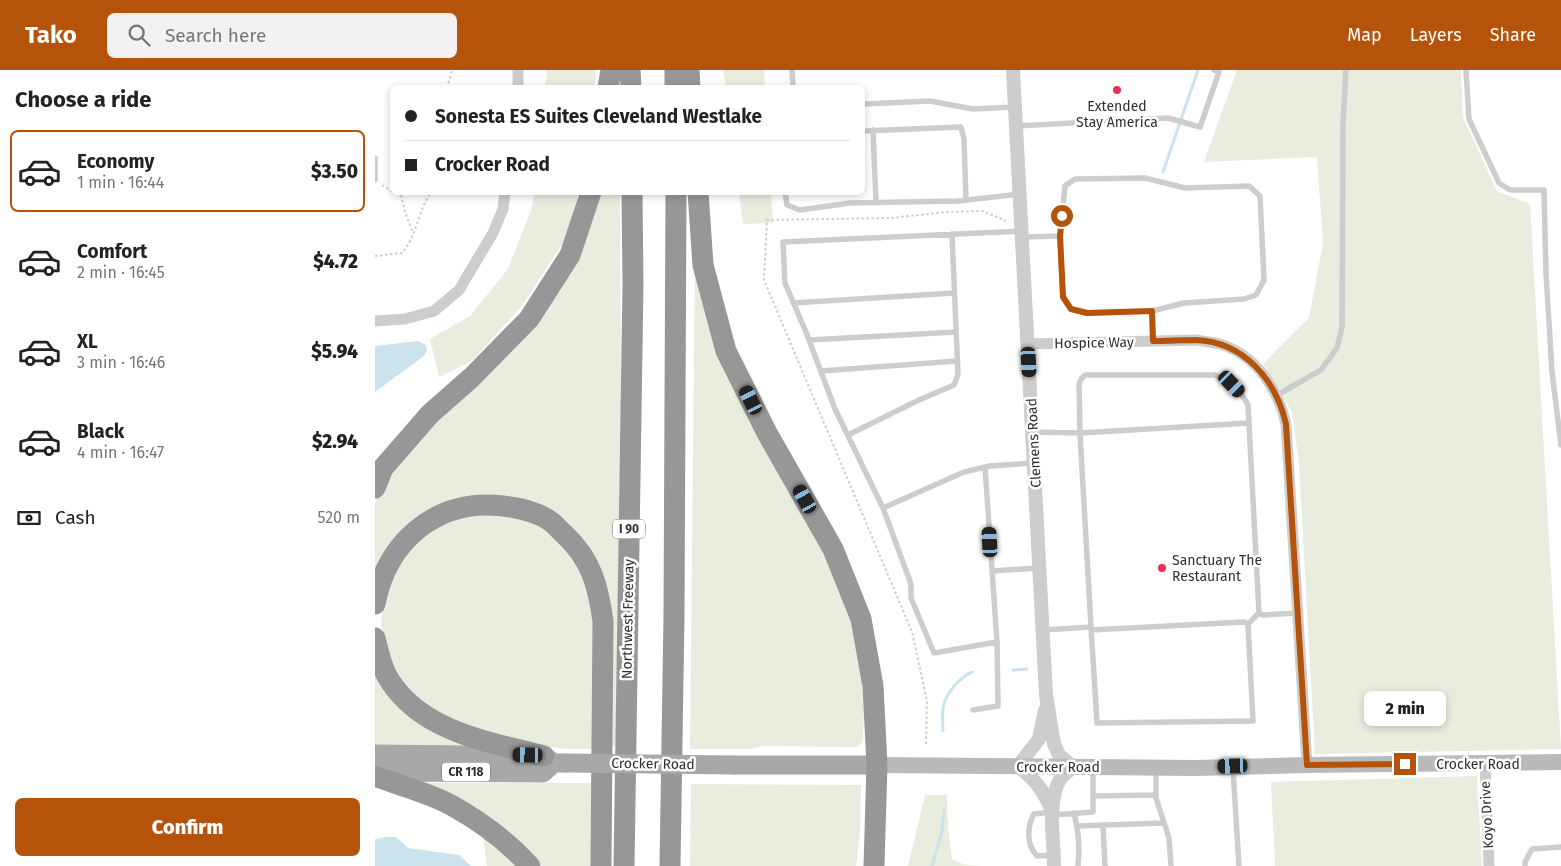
<!DOCTYPE html>
<html lang="en">
<head>
<meta charset="utf-8">
<style>
  :root { --surface:#fff; --page:#f2f2f2; --text:#222; --muted:#767676; --line:#e0e0e0; --accent:#b45309 }
  body { margin:0; font-family:"Fira Sans",sans-serif; background:var(--page); color:var(--text); height:100vh; display:flex; flex-direction:column; font-size:19px; white-space:nowrap }
  * { box-sizing:border-box; margin:0 }
  p { font-size:16px; color:var(--muted) }
  .icon { flex:none; width:28px; height:28px; fill:none; stroke:currentColor; stroke-width:2; stroke-linecap:round; stroke-linejoin:round }
  .map { position:relative; flex:1; overflow:hidden }
  .details { display:flex; flex-direction:column; background:var(--surface); width:375px }
  .details>* { flex:none }
  .top-card { position:absolute; left:15px; top:15px; width:475px; height:110px; border-radius:8px; box-shadow:0 2px 8px #0003; display:grid; align-content:center; height:110px; padding:0 15px; background:var(--surface) }
  .end { position:absolute; width:22px; height:22px; margin:-11px; border:6px solid #b45309; background:#fff; box-shadow:0 0 0 2px #fff }
  .from { border-radius:50% }
  .bubble { position:absolute; height:35px; border-radius:8px; background:var(--surface); box-shadow:0 2px 8px #0003; font-size:16px; font-weight:800; line-height:35px; text-align:center }
  .car { position:absolute; width:15px; height:30px; margin:-15px -8px; border-radius:6px; box-shadow:0 0 4px 1px #0007; background:linear-gradient(#222 24%,#8ab4d8 0 40%,#222 0 76%,#8ab4d8 0 86%,#222 0) }
  .top-card b { display:flex; align-items:center; gap:18px; height:48px; font-size:19px }
  .top-card b+b { border-top:1px solid var(--line) }
  .top-card i { width:12px; height:12px; background:var(--text) }
  ul { padding:0; list-style:none }
  li { display:flex; align-items:center; gap:15px; height:82px; margin:0 10px 8px; padding:0 5px; border:2px solid transparent; border-radius:8px }
  li div { flex:1 }
  li b { display:block; font-size:19px }
  li em { font-style:normal; font-weight:800 }
  li.selected { border-color:var(--accent) }
  li>.icon { width:45px; height:45px; stroke-width:1.5 }
  h2 { padding:0 15px; font-size:22px; line-height:60px }
  .pay { display:flex; align-items:center; gap:12px; height:55px; padding:0 15px; font-size:19px }
  .pay p { margin-inline-start:auto }
  .primary-button { display:flex; gap:10px; margin-top:auto; padding:10px 15px }
  .primary-button a { flex:1; height:58px; border-radius:8px; background:var(--accent); color:#fff; font-size:20px; font-weight:800; line-height:58px; text-align:center }
  header { display:flex; align-items:center; gap:30px; box-sizing:border-box; height:70px; padding:0 25px; background:var(--accent); color:#fff }
  header strong { font-size:24px }
  nav { display:flex; gap:28px; margin-inline-start:auto; font-size:18px }
  .search { width:350px; height:45px; background:var(--page); display:flex; align-items:center; gap:12px; box-sizing:border-box; padding:0 18px; border-radius:8px; color:var(--muted); font-size:19px }
  main { display:flex; flex:1; min-height:0 }
  .map>svg:first-child { display:block }
</style>
</head>
<body>
<header>
<strong>Tako</strong>
<div class="search"><svg class="icon" aria-label="search" viewBox="0 0 24 24"><circle cx="10" cy="10" r="6"/><path d="M15 15l6 6"/></svg>Search here</div>
<nav><a>Map</a><a>Layers</a><a>Share</a></nav>
</header>
<main>
<section class="details">
<h2>Choose a ride</h2>
<ul>
<li class="selected"><svg class="icon" aria-label="car" viewBox="0 0 24 24"><path d="M5 17H2v-5l4-1 3-4h7l3 4 3 1v5h-3M9 17h6M6 11h13"/><circle cx="7" cy="17" r="2"/><circle cx="17" cy="17" r="2"/></svg><div><b>Economy</b><p>1 min · 16:44</p></div><em>$3.50</em></li>
<li><svg class="icon" aria-label="car" viewBox="0 0 24 24"><path d="M5 17H2v-5l4-1 3-4h7l3 4 3 1v5h-3M9 17h6M6 11h13"/><circle cx="7" cy="17" r="2"/><circle cx="17" cy="17" r="2"/></svg><div><b>Comfort</b><p>2 min · 16:45</p></div><em>$4.72</em></li>
<li><svg class="icon" aria-label="car" viewBox="0 0 24 24"><path d="M5 17H2v-5l4-1 3-4h7l3 4 3 1v5h-3M9 17h6M6 11h13"/><circle cx="7" cy="17" r="2"/><circle cx="17" cy="17" r="2"/></svg><div><b>XL</b><p>3 min · 16:46</p></div><em>$5.94</em></li>
<li><svg class="icon" aria-label="car" viewBox="0 0 24 24"><path d="M5 17H2v-5l4-1 3-4h7l3 4 3 1v5h-3M9 17h6M6 11h13"/><circle cx="7" cy="17" r="2"/><circle cx="17" cy="17" r="2"/></svg><div><b>Black</b><p>4 min · 16:47</p></div><em>$2.94</em></li>
</ul>
<div class="pay"><svg class="icon" aria-label="cash" viewBox="0 0 24 24"><path d="M3 7h18v10H3z"/><circle cx="12" cy="12" r="2"/></svg>Cash<p>520 m</p></div>
<div class="primary-button"><a>Confirm</a></div>
</section>
<div class="map">
<svg width="1186" height="796" viewBox="0 0 1186 796">
  <rect width="100%" height="100%" fill="#fff"/>
  <!-- green -->
  <path fill="#e8edde" d="M172 0H221L220 17H170Z
    M348 0H389L390 17H351Z
    M862 0H1086L1088 47 1122 121 1155 134 1186 679 940 684 924 395 917 342 888 294 934 248 948 173 942 87 829 92Z
    M159 123H203L195 162 149 233 98 290 64 307 55 269 95 246 133 199 157 137Z
    M224 123H245L246 333 241 676H236L237 542 223 492 209 473 190 453 96 430 0 506V432L10 411 26 386 111 302Z
    M364 123H396L398 153 368 154Z
    M320 196 327 220 440 457 484 575 489 639 488 671 483 677 389 676 374 679H315Z
    M127 440 179 462 218 520 222 679H193L165 676 114 666 59 640 31 618 12 589 6 554 9 525 29 482 74 448Z
    M0 597 89 669V677L0 678Z
    M1102 706 1107 796H900L896 712Z
    M44 713H223L222 796H167L149 775Z
    M316 714 486 715 485 760 481 796H315Z
    M550 725H572L573 757 577 789 590 795 608 796H533Z
    M108 768 143 796H112Z"/>
  <!-- water -->
  <path fill="#cae3ed" d="M43 271 51 275 52 281 49 286 0 322V276Z
    M11 767H21L33 778 84 785 96 796H0V769Z"/>
  <g fill="none" stroke-linecap="round" stroke-linejoin="round">
    <!-- stream -->
    <path stroke="#cae3ed" stroke-width="3" d="M788 102 823 0
      M638 600 652 599
      M568 661C567 640 566 631 581 614 586 609 590 605 597 602
      M557 796 567 761 569 740"/>
    <!-- path -->
    <path stroke="#cdcdcd" stroke-width="2" stroke-dasharray="2.5 2.5" stroke-linecap="butt" d="M72 18 77 0
      M7 115 18 122
      M20 122 26 125 28 122
      M26 125 30 142 38 163
      M0 186 27 183C42 166 43 141 56 122
      M551 674 552 631 537 562 389 210 392 150 516 148 571 142 608 141 631 151"/>
    <!-- service -->
    <path stroke="#cdcdcd" stroke-width="5.5" d="M417 0 418 18
      M1091 0 1094 49 1124 113 1135 120H1169L1171 203 1177 302 1186 375
      M488 34 555 31 598 39 640 37
      M641 56 793 48 825 57 844 2 839 0
      M498 60 501 132
      M488 61 586 57 589 69 591 130
      M0 88V110
      M410 122 412 135 425 140 475 133 583 131 645 124
      M647 167 685 166 690 116 700 109 770 108 810 118 874 116 885 126 889 210 881 225 869 229 809 233 777 241 712 243 696 239 688 227 685 166
      M418 233 579 223
      M777 241 778 271
      M434 270 581 262
      M446 301 582 291
      M902 325 946 300 962 278 967 257 968 53 971 0
      M658 362 705 363 704 314 706 309 710 305H840C854 313 866 320 873 335L884 543 888 545 923 543
      M473 365 544 330 579 315 583 304 577 164
      M610 397 622 572 559 583 536 528V514L508 438 460 339 431 262 410 213 408 172 647 161
      M508 438 589 402 615 396 657 393
      M617 501 663 498
      M716 557 705 363 874 353
      M668 560 716 557 722 653 878 651 873 554 884 543
      M716 560 869 552 873 554
      M598 640 623 636 622 572
      M858 699 864 796
      M781 700V728L794 768 796 796
      M718 726 781 725
      M676 742 659 744C652 757 651 774 662 786L679 785
      M699 743C704 762 705 777 703 796
      M678 745 718 742V699
      M728 755 730 796
      M702 756 789 753
      M1150 796V792L1157 779 1186 777"/>
    <!-- minor -->
    <path stroke="#cdcdcd" stroke-width="11" d="M143 18V0
      M0 251 30 249 59 241 84 220 118 163 128 139 130 122
      M653 274 823 270C830 272 838 272 845 274 881 285 903 319 911 354L932 695
      M1110 693 1114 796"/>
    <!-- tertiary -->
    <path stroke="#cdcdcd" stroke-width="14" d="M638 0 671 625 679 674 684 685 698 697C694 701 687 706 684 711 672 736 679 769 679 796
      M670 640 664 669 643 696C661 711 668 719 677 741"/>
    <!-- secondary -->
    <path stroke="#bababa" stroke-width="16" d="M502 695 820 698 932 695 1186 692"/>
    <!-- primary -->
    <path stroke="#a8a8a8" stroke-width="19" d="M0 684 169 686 179 693H190
      M359 695H502
      M0 702 168 703 179 693"/>
    <!-- motorway -->
    <path stroke="#979797" stroke-width="21" d="M255 0 256 18
      M300 0V18
      M314 0 315 18
      M233 18 236 0
      M323 122 328 195 351 281 392 363 458 479 486 549 498 616 502 695 499 796
      M0 418 8 398 55 344 97 307 154 249 195 185 216 122
      M0 534C12 471 62 428 128 436 144 438 161 441 175 451 180 454 184 460 189 464 216 489 223 515 228 551L226 796
      M0 568C4 583 6 598 15 611 48 662 114 672 169 686
      M0 706C25 716 52 722 76 735 105 751 132 771 155 796
      M249 796 258 214 257 122
      M295 796 299 546 301 122"/>
    <!-- primary-bridge -->
    <path stroke="#a8a8a8" stroke-width="19" d="M190 693 359 695"/>
  </g>
  <g fill="none" stroke-linecap="round" stroke-linejoin="round">
    <!-- route -->
    <path stroke="#b45309" stroke-width="6" d="M687 146 685 166 688 227 696 239 712 243 777 241 778 271C792 271 807 270 821 270 869 272 901 310 911 354L932 695 1030 694"/>
  </g>
  <!-- markers -->
  <g fill="#e83153" stroke="#fff" stroke-width="2">
    <circle cx="742" cy="20" r="5"/>
    <circle cx="787" cy="498" r="5"/>
  </g>
  <g text-anchor="middle" dominant-baseline="central" stroke-width="5" stroke-linejoin="round" paint-order="stroke">
    <!-- shield labels -->
    <g fill="#fff" stroke="#6e6e6e" stroke-width="1">
      <rect x="238" y="449.5" width="32" height="19" rx="4"/>
      <rect x="67" y="692.5" width="48" height="19" rx="4"/>
    </g>
    <g font-size="12" font-weight="bold" fill="#303030">
      <text x="254" y="459">I 90</text>
      <text x="91" y="702">CR 118</text>
    </g>
    <!-- poi labels -->
    <g font-size="14" fill="#303030" stroke="#fff">
      <text x="742" y="36">Extended<tspan x="742" dy="16">Stay America</tspan></text>
      <text x="797" y="490" text-anchor="start">Sanctuary The<tspan x="797" dy="16">Restaurant</tspan></text>
    </g>
    <!-- street labels -->
    <g font-size="14" fill="#303030" stroke="#fff">
      <text transform="translate(719 273) rotate(-1)">Hospice Way</text>
      <text transform="translate(659 373) rotate(-93)">Clemens Road</text>
      <text transform="translate(253 549) rotate(-89)">Northwest Freeway</text>
      <text transform="translate(278 694) rotate(1)">Crocker Road</text>
      <text x="1103" y="694">Crocker Road</text>
      <text x="683" y="697">Crocker Road</text>
      <text transform="translate(1112 745) rotate(-93)">Koyo Drive</text>
    </g>
  </g>
</svg>
<i class="end from" style="left:687px;top:146px"></i>
<i class="end" style="left:1030px;top:694px"></i>
<div class="bubble" style="left:989px;top:621px;width:82px">2 min</div>
<i class="car" style="left:654px;top:292px;rotate:177deg"></i>
<i class="car" style="left:857px;top:314px;rotate:136deg"></i>
<i class="car" style="left:376px;top:330px;rotate:333deg"></i>
<i class="car" style="left:430px;top:429px;rotate:331deg"></i>
<i class="car" style="left:615px;top:472px;rotate:357deg"></i>
<i class="car" style="left:153px;top:685px;rotate:271deg"></i>
<i class="car" style="left:858px;top:696px;rotate:268deg"></i>
<div class="top-card">
<b><i class="from"></i>Sonesta ES Suites Cleveland Westlake</b>
<b><i></i>Crocker Road</b>
</div>
</div>
</main>
</body>
</html>
